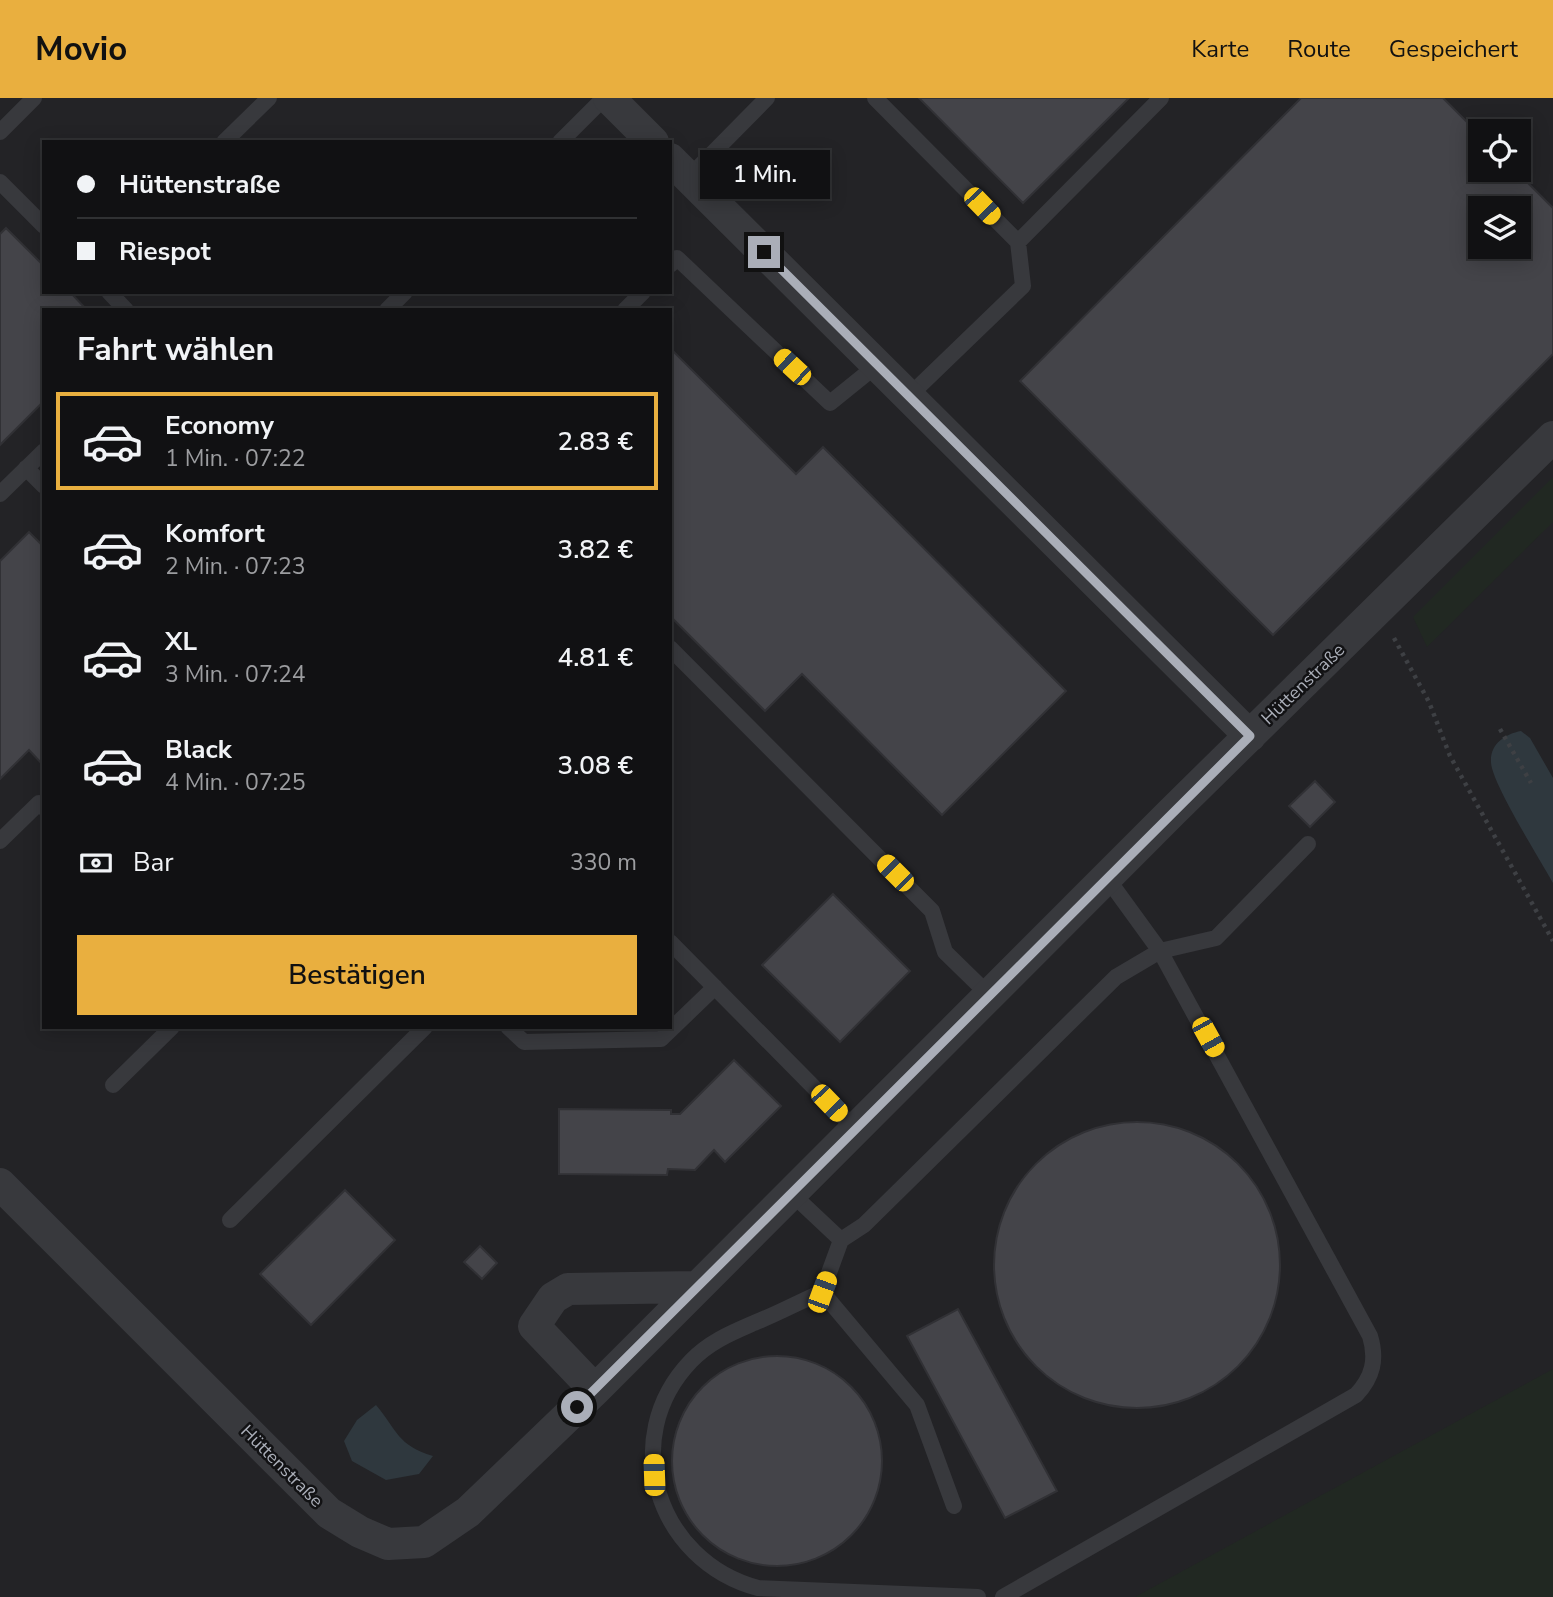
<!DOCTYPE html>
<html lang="de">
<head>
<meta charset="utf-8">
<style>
  :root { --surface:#111113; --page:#1a1a1c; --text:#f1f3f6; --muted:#9c9da0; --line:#303133; --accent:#e9af3f }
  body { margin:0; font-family:"Nunito Sans",sans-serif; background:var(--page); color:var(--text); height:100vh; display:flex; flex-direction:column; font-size:26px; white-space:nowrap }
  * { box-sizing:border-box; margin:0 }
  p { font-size:23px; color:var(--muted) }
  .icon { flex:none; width:38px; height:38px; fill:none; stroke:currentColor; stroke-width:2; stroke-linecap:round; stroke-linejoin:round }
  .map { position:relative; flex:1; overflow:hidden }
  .drawer { position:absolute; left:42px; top:210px; width:630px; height:721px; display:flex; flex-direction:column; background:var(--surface); border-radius:0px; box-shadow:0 4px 18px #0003,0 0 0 2px var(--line) }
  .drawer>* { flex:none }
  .banner { position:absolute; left:42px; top:42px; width:630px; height:154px; border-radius:0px; box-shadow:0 4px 18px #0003,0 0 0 2px var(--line); display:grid; align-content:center; height:154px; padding:0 35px; background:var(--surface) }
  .fabs { position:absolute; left:1468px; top:21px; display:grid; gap:14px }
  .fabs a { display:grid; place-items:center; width:63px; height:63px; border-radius:0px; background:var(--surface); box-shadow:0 4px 18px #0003,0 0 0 2px var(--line); font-size:35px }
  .end { position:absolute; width:32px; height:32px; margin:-16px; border:9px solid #aaaeb8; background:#111; box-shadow:0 0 0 4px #111 }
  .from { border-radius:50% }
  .bubble { position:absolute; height:49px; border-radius:0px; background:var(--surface); box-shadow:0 4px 18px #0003,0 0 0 2px var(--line); font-size:23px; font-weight:600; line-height:49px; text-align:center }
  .car { position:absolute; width:21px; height:42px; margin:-21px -10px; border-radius:9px; box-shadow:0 0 5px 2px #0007; background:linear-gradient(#f5c518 24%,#345 0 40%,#f5c518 0 76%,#345 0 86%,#f5c518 0) }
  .banner b { display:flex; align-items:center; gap:24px; height:66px; font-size:26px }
  .banner b+b { border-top:2px solid var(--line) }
  .banner i { width:18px; height:18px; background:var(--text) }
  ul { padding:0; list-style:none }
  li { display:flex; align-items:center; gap:21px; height:98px; margin:0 14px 10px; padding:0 21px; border:4px solid transparent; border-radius:0px }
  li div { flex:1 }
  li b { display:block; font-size:26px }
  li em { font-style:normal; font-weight:600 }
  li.on { border-color:var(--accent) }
  li>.icon { width:63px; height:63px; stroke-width:1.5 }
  h2 { padding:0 35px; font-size:32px; line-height:84px }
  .pay { display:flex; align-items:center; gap:18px; height:77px; padding:0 35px; font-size:26px }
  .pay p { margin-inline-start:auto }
  .primary-button { display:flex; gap:14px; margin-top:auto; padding:14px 35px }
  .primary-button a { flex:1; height:80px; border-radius:0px; background:var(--accent); color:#111; font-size:28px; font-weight:600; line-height:80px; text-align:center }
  header { display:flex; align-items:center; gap:42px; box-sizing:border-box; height:98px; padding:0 35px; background:var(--accent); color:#111 }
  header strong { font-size:33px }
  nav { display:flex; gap:38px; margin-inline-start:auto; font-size:24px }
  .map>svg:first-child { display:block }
</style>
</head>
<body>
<header>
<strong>Movio</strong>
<nav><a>Karte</a><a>Route</a><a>Gespeichert</a></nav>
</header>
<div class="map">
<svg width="1553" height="1499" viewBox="0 0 1553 1499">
  <rect width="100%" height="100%" fill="#171719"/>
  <!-- built -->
  <path fill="#232326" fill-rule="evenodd" d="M0 0H1553V1499H0ZM1480 33H1519V72H1480ZM44 44H670V194H44ZM1480 110H1519V149H1480ZM44 212H670V929H44Z"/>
  <!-- green -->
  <path fill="#212822" d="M1553 379V424L1427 549 1413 519Z
    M1553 1271V1499H1135Z"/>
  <!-- water -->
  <path fill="#2f383e" d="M1521 633 1530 640 1553 680V785C1541 763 1491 684 1491 664 1490 646 1505 636 1521 633Z
    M376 1307C398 1333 397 1347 433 1358L419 1376 386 1382 352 1363 344 1343 357 1322Z"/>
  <!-- building -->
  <path fill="#444449" stroke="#313135" stroke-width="2" fill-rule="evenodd" d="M919 0H1129L1023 105Z
    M1301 0H1443L1480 37V72H1515L1553 110V256L1273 537 1020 283ZM1480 110H1519V149H1480Z
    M6 130 44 168V194H70L87 212H44V303L0 347V136Z
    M670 250 796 376 823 349 1066 593 942 717 802 576 765 613 670 518Z
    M29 434 44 449V668L29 652 0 681V463Z
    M1315 683 1335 704 1310 729 1289 708Z
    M833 796 910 873 840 944 762 867Z
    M734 962 781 1008 725 1064 714 1052 695 1072 668 1071 667 1077 559 1076V1011L671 1012V1016H680Z
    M994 1167a143 143 0 1 1 286 0a143 143 0 1 1-286 0Z
    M345 1092 395 1142 311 1227 260 1176Z
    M480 1148 497 1165 482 1181 464 1164Z
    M958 1211 1057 1393 1005 1420 907 1238Z
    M672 1363a105 105 0 1 1 210 0a105 105 0 1 1-210 0Z"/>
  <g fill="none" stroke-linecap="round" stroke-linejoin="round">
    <!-- path -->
    <path stroke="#3e4044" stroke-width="4.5" stroke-dasharray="3.5 5" stroke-linecap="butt" d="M1394 540 1429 604 1450 658 1553 843
      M1500 631 1531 685"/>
    <!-- lane -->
    <path stroke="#38393d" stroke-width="16" d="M875 0 1018 144 1023 188 909 298
      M0 34 34 0
      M224 44 269 0
      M560 44 604 0
      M689 79 767 0
      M0 84 44 128
      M1018 144 1161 0
      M670 167 677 160 830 305 877 267
      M109 194 126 212
      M387 212 405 194
      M625 212 643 194
      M26 370 44 388
      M0 396 44 353
      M670 550 932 813 945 854 989 897
      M0 743 39 705 44 710
      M670 844 855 1031
      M508 929 524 944 661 941 715 889
      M113 987 172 929
      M791 1095 841 1142 822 1194
      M230 1122 425 929
      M841 1142 864 1127 1116 879 1160 853 1216 840 1308 746
      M954 1408 917 1307 822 1194C799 1204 777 1216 754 1225 731 1235 709 1244 691 1263 617 1340 657 1463 758 1490L978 1499
      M1003 1499 1356 1297C1373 1279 1377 1261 1370 1238L1160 853 1107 780"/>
    <!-- street -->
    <path stroke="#38393d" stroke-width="32" d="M609 0 653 44
      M670 61 1250 638
      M0 1086 329 1415 360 1434 388 1446 424 1444 468 1414 595 1292 1172 714 1553 339
      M595 1292 534 1228 553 1200 568 1191 696 1189"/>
  </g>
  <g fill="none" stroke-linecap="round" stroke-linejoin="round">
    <!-- route -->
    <path stroke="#aaaeb8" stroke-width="9" d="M577 1309 1250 638 764 154"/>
  </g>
  <g text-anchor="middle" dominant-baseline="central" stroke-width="5" stroke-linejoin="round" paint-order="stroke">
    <!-- street labels -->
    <g font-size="18" fill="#aaaeb8" stroke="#121214">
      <text transform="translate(1303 586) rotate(-44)">Hüttenstraße</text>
      <text transform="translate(282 1368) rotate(45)">Hüttenstraße</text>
    </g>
  </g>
</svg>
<div class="fabs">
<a><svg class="icon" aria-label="locate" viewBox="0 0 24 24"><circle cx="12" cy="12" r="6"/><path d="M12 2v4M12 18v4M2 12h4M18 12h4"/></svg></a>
<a><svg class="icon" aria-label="layers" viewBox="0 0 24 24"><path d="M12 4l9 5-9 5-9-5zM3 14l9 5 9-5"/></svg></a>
</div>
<i class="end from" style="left:577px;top:1309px"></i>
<i class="end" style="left:764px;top:154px"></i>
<div class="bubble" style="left:700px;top:52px;width:130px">1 Min.</div>
<i class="car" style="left:982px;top:108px;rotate:136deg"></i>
<i class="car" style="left:792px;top:269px;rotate:313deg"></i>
<i class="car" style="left:895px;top:775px;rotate:315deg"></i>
<i class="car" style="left:1208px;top:939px;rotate:151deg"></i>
<i class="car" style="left:829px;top:1005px;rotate:136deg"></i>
<i class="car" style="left:822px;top:1194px;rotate:20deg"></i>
<i class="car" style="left:654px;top:1377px;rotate:358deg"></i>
<div class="banner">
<b><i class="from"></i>Hüttenstraße</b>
<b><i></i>Riespot</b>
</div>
<section class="drawer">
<h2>Fahrt wählen</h2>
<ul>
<li class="on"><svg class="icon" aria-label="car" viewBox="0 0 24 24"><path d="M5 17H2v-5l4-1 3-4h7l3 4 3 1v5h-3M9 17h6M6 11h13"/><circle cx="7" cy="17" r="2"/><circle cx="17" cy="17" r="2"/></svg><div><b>Economy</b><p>1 Min. · 07:22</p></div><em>2.83 €</em></li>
<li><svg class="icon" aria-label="car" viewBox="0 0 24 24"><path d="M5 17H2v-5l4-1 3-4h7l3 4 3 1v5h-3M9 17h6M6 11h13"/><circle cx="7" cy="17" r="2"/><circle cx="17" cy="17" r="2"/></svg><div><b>Komfort</b><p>2 Min. · 07:23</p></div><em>3.82 €</em></li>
<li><svg class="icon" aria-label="car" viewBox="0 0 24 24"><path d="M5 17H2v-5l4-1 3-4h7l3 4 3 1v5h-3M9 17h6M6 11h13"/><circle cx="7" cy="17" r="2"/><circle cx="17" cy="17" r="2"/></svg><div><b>XL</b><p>3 Min. · 07:24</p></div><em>4.81 €</em></li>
<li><svg class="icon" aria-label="car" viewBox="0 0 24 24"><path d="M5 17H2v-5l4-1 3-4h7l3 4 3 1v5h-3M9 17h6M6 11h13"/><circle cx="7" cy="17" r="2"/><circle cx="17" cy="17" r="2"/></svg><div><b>Black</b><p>4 Min. · 07:25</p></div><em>3.08 €</em></li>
</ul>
<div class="pay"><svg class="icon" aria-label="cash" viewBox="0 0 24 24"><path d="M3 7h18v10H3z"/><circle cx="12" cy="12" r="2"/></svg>Bar<p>330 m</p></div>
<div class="primary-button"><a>Bestätigen</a></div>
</section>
</div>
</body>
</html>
